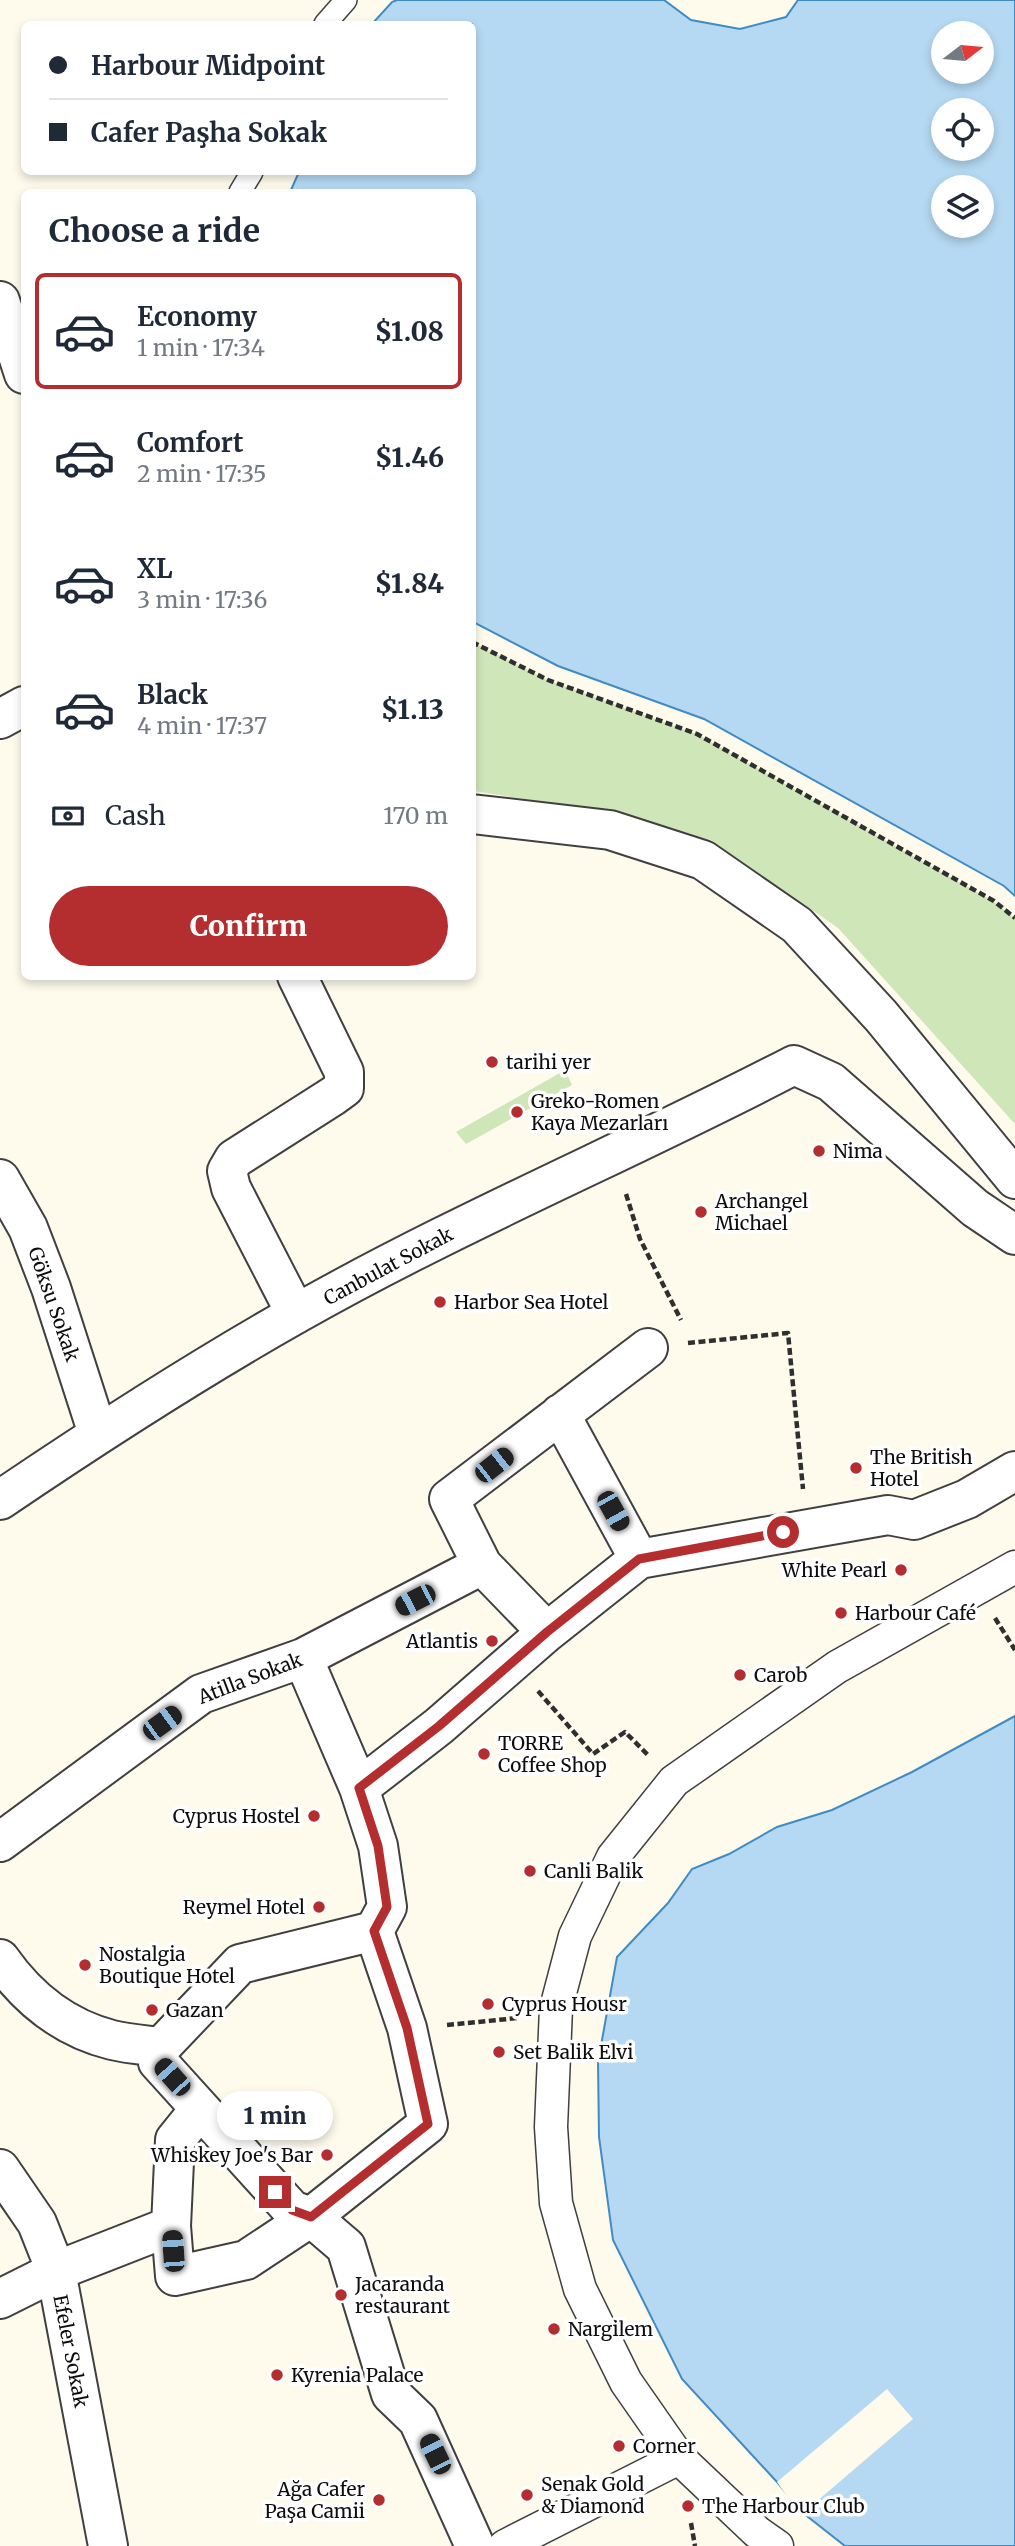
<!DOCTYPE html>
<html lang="en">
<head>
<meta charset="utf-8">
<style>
  :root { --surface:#fff; --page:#f2f2f3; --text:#1f2937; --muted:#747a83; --line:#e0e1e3; --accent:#b42e2f }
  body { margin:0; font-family:Merriweather,serif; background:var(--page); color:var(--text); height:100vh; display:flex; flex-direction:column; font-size:26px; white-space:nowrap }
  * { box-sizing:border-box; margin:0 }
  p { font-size:23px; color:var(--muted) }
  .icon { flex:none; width:38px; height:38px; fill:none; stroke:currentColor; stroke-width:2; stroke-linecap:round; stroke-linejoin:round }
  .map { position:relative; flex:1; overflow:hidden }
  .drawer { position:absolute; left:21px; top:189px; width:455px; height:791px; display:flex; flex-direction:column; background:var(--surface); border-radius:10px; box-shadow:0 4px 10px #0003 }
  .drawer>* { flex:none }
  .guide { position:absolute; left:21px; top:21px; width:455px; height:154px; border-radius:10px; box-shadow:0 4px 10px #0003; display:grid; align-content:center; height:154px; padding:0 28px; background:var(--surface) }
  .needle { width:46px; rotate:74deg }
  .controls { position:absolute; left:931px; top:21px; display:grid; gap:14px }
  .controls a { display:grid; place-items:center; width:63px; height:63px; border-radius:50%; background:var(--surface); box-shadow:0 4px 10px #0003; font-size:35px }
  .end { position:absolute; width:32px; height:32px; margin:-16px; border:9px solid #b42e2f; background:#fff; box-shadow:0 0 0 4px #fff }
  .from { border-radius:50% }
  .bubble { position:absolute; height:49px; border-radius:24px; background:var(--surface); box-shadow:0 4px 10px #0003; font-size:23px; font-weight:800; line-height:49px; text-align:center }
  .car { position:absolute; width:21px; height:42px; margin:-21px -10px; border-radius:9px; box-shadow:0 0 5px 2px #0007; background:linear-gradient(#222 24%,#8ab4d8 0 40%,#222 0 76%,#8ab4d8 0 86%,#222 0) }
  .guide b { display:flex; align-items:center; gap:24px; height:66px; font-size:26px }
  .guide b+b { border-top:2px solid var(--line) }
  .guide i { width:18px; height:18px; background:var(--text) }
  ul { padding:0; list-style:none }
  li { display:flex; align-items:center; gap:21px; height:116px; margin:0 14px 10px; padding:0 14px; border:4px solid transparent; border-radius:10px }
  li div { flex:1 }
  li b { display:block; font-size:26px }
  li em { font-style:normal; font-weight:800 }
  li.active { border-color:var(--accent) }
  li>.icon { width:63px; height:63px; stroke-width:1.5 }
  h2 { padding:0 28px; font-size:32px; line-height:84px }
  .pay { display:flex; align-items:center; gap:18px; height:77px; padding:0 28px; font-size:26px }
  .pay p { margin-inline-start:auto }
  .action { display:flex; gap:14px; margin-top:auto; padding:14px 28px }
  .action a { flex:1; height:80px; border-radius:42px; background:var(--accent); color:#fff; font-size:28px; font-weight:800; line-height:80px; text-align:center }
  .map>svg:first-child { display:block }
</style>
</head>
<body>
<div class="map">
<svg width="1015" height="2546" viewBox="0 0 1015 2546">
  <rect width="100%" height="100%" fill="#fefbed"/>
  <!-- green -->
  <path fill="#cfe6b9" d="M472 642 548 680 697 734 993 901 1015 918V1124L838 928 711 840 582 808 473 791Z
    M565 1070 572 1085 466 1144 456 1132Z"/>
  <!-- water -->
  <path fill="#b5d9f2" stroke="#418bc4" stroke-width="2" fill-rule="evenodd" d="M397 0H664L691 20 740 29 786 17 798 0H1015V896L1004 886 704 719 558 666 473 622 472 192H290L299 172H472V24H372L392 2ZM943 33H982V72H943ZM943 110H982V149H943ZM943 187H982V226H943Z
    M1015 1716V2546H845L803 2513 777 2482 682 2379 613 2240 599 2137 598 2062 617 1957 668 1903 692 1869 729 1854 777 1827 832 1810 912 1772Z"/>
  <!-- pier -->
  <path fill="#fefbed" d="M887 2389 913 2419 803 2513 789 2499 777 2482Z"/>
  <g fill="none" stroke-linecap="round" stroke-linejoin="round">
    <defs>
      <path id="service" d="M325 24 346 0
        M240 192 252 172"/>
      <path id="pedestrian" d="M505 2546 679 2458
        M777 2546 757 2532 679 2458 626 2382 580 2289 556 2203 551 2127 556 2008 575 1936 613 1857 674 1781 837 1667 1015 1567"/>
      <path id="minor" d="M0 301 24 374
        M0 719 24 706
        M472 814 610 830 703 860 797 925 881 1016 1015 1179
        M0 1179 28 1228 51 1288 98 1434
        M296 1314 231 1188 227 1171 234 1159 333 1096 344 1088V1072L297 976
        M560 1414 639 1559
        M0 1500C96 1435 195 1371 296 1314 458 1222 629 1151 794 1065L831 1082 975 1208 1015 1235
        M547 1632 482 1565 449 1499 648 1348
        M359 1788 439 1726 547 1632 639 1559 888 1515 914 1520 967 1499 1015 1471
        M0 1842 201 1694 303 1658 482 1565
        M0 1959C28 1999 64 2028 112 2040 128 2044 145 2045 161 2047L158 2062 292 2210 311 2217 346 2247 391 2394 418 2420 475 2546
        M161 2047 240 1964 374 1931
        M200 2109 175 2140 171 2226 175 2276 246 2260 311 2217 428 2124 407 2028 374 1931 387 1907 378 1846 359 1788 303 1658
        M0 2169 37 2223 56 2271 108 2546
        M0 2299 56 2271 171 2226"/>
    </defs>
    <!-- service casing -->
    <use href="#service" stroke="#404040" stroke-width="24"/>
    <!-- pedestrian casing -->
    <use href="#pedestrian" stroke="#404040" stroke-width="35"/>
    <!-- minor casing -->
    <use href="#minor" stroke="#404040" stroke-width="42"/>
    <!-- path -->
    <path stroke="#2f2f2f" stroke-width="4.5" stroke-dasharray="7 3.5" stroke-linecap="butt" d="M472 642 548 680 697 734 994 901 1015 918
      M626 1194 640 1239 681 1320
      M688 1343 788 1333 803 1489
      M995 1618 1015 1650
      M538 1691 593 1754 625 1732 649 1756
      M447 2025 518 2018
      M782 2506 789 2499
      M691 2523 695 2546"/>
    <!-- service -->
    <use href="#service" stroke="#fff" stroke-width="21"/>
    <!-- pedestrian -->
    <use href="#pedestrian" stroke="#fff" stroke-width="32"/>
    <!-- minor -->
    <use href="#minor" stroke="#fff" stroke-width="38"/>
  </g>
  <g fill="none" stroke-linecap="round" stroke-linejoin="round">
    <!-- route -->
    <path stroke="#b42e2f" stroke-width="9" d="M275 2192 292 2210 311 2217 428 2124 407 2028 374 1931 387 1907 378 1846 359 1788 439 1726 547 1632 639 1559 783 1532"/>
  </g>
  <!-- markers -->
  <g fill="#b42e2f" stroke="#fff" stroke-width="2.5">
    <circle cx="492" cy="1062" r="7"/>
    <circle cx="517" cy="1112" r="7"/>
    <circle cx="819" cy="1151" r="7"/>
    <circle cx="701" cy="1212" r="7"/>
    <circle cx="440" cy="1302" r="7"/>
    <circle cx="856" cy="1468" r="7"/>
    <circle cx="901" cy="1570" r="7"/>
    <circle cx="841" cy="1613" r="7"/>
    <circle cx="492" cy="1641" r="7"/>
    <circle cx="740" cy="1675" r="7"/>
    <circle cx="484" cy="1754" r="7"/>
    <circle cx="314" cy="1816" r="7"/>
    <circle cx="530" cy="1871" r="7"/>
    <circle cx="319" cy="1907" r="7"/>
    <circle cx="85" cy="1965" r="7"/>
    <circle cx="488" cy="2004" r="7"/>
    <circle cx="152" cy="2010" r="7"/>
    <circle cx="499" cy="2052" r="7"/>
    <circle cx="327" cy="2155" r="7"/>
    <circle cx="341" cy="2295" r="7"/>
    <circle cx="554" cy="2329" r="7"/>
    <circle cx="277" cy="2375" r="7"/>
    <circle cx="619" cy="2446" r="7"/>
    <circle cx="527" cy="2495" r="7"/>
    <circle cx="379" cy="2500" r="7"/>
    <circle cx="688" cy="2506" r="7"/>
  </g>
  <g text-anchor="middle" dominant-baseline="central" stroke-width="7" stroke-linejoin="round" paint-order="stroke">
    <!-- poi labels -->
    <g font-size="19" fill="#0d0d0d" stroke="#fff" text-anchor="start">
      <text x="506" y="1062">tarihi yer</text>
      <text x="531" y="1101">Greko-Romen<tspan x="531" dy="22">Kaya Mezarları</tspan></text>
      <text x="833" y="1151">Nima</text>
      <text x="715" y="1201">Archangel<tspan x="715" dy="22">Michael</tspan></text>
      <text x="454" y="1302">Harbor Sea Hotel</text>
      <text x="870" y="1457">The British<tspan x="870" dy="22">Hotel</tspan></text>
      <text x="887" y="1570" text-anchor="end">White Pearl</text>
      <text x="855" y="1613">Harbour Café</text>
      <text x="478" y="1641" text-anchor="end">Atlantis</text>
      <text x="754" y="1675">Carob</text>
      <text x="498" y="1743">TORRE<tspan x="498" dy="22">Coffee Shop</tspan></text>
      <text x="300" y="1816" text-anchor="end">Cyprus Hostel</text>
      <text x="544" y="1871">Canli Balik</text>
      <text x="305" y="1907" text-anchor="end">Reymel Hotel</text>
      <text x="99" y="1954">Nostalgia<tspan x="99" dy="22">Boutique Hotel</tspan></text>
      <text x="502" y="2004">Cyprus Housr</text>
      <text x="166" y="2010">Gazan</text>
      <text x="513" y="2052">Set Balik Elvi</text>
      <text x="313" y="2155" text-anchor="end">Whiskey Joe's Bar</text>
      <text x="355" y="2284">Jacaranda<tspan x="355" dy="22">restaurant</tspan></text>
      <text x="568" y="2329">Nargilem</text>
      <text x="291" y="2375">Kyrenia Palace</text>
      <text x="633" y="2446">Corner</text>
      <text x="541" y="2484">Senak Gold<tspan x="541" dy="22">&amp; Diamond</tspan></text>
      <text x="365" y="2489" text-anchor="end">Ağa Cafer<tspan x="365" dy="22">Paşa Camii</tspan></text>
      <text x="702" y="2506">The Harbour Club</text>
    </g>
    <!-- street labels -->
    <g font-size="19" fill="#0d0d0d" stroke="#fff">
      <text transform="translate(388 1266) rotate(-28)">Canbulat Sokak</text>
      <text transform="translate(54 1304) rotate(71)">Göksu Sokak</text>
      <text transform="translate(250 1678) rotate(-21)">Atilla Sokak</text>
      <text transform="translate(71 2351) rotate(79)">Efeler Sokak</text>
    </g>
  </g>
</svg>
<div class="controls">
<a><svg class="needle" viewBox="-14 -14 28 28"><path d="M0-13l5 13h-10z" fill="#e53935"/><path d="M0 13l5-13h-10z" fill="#747a83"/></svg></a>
<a><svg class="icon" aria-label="locate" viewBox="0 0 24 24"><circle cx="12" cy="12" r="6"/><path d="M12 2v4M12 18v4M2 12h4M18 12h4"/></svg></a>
<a><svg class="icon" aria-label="layers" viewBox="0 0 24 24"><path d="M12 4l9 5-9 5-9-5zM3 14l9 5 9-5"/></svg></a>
</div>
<i class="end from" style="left:783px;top:1532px"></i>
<i class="end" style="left:275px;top:2192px"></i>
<div class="bubble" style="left:217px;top:2091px;width:116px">1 min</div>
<i class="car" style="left:494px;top:1465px;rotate:52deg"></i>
<i class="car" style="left:613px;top:1511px;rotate:151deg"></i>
<i class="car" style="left:415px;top:1600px;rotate:243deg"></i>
<i class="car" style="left:162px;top:1723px;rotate:54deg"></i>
<i class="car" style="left:172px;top:2077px;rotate:318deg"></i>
<i class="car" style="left:173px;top:2251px;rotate:356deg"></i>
<i class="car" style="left:435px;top:2454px;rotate:334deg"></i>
<div class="guide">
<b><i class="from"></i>Harbour Midpoint</b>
<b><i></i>Cafer Paşha Sokak</b>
</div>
<section class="drawer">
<h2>Choose a ride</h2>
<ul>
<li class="active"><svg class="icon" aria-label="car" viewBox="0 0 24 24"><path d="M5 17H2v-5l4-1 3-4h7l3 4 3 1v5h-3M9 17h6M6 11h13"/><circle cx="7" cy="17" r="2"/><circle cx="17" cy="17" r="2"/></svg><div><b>Economy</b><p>1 min · 17:34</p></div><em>$1.08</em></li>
<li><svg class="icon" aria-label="car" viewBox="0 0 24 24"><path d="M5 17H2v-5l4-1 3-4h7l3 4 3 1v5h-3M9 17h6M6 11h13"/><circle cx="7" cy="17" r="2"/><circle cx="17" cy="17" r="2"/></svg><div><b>Comfort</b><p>2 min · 17:35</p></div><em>$1.46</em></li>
<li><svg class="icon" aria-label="car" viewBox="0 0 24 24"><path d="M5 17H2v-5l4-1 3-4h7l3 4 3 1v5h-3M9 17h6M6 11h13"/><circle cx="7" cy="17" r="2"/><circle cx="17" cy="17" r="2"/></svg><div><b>XL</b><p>3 min · 17:36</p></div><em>$1.84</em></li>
<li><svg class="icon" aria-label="car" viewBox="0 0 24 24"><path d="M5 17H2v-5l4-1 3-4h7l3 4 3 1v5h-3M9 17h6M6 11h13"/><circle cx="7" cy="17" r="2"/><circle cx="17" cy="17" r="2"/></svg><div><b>Black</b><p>4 min · 17:37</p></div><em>$1.13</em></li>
</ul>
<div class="pay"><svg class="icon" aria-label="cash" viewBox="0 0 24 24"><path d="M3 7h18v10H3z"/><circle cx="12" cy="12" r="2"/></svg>Cash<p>170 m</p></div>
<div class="action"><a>Confirm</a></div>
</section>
</div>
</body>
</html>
